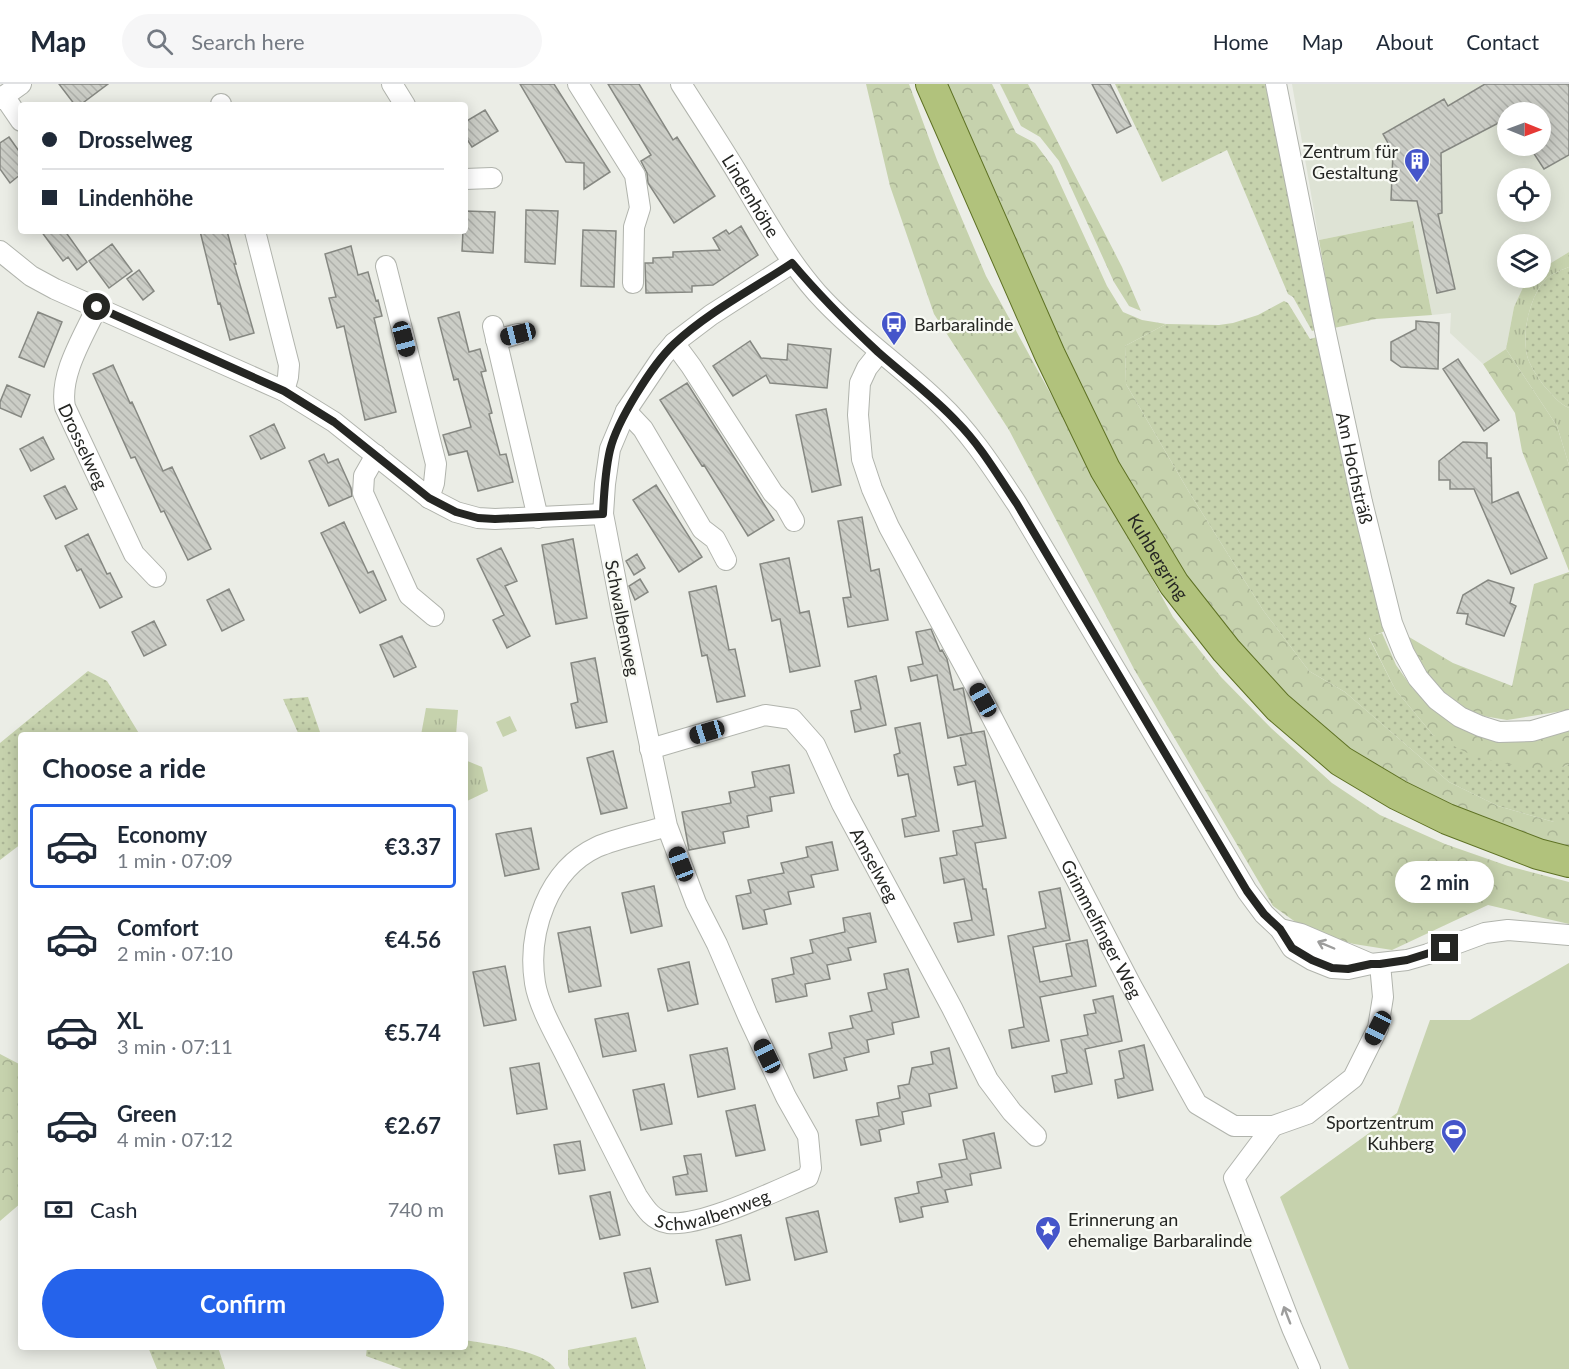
<!DOCTYPE html>
<html lang="en">
<head>
<meta charset="utf-8">
<style>
  :root { --surface:#fff; --page:#f6f6f7; --text:#1f2937; --muted:#747a83; --line:#e0e1e3; --accent:#2563eb }
  body { margin:0; font-family:Lato,sans-serif; background:var(--page); color:var(--text); height:100vh; display:flex; flex-direction:column; font-size:22px; white-space:nowrap }
  * { box-sizing:border-box; margin:0 }
  p { font-size:20px; color:var(--muted) }
  .icon { flex:none; width:33px; height:33px; fill:none; stroke:currentColor; stroke-width:2; stroke-linecap:round; stroke-linejoin:round }
  .map { position:relative; flex:1; overflow:hidden }
  .panel { position:absolute; left:18px; top:648px; width:450px; height:618px; display:flex; flex-direction:column; background:var(--surface); border-radius:6px; box-shadow:0 3px 15px #0003 }
  .panel>* { flex:none }
  .guide { position:absolute; left:18px; top:18px; width:450px; height:132px; border-radius:6px; box-shadow:0 3px 15px #0003; display:grid; align-content:center; height:132px; padding:0 24px; background:var(--surface) }
  .needle { width:39px; rotate:91deg }
  .controls { position:absolute; left:1497px; top:18px; display:grid; gap:12px }
  .controls a { display:grid; place-items:center; width:54px; height:54px; border-radius:50%; background:var(--surface); box-shadow:0 3px 15px #0003; font-size:30px }
  .end { position:absolute; width:27px; height:27px; margin:-14px; border:8px solid #252623; background:#fff; box-shadow:0 0 0 3px #fff }
  .from { border-radius:50% }
  .bubble { position:absolute; height:42px; border-radius:21px; background:var(--surface); box-shadow:0 3px 15px #0003; font-size:20px; font-weight:700; line-height:42px; text-align:center }
  .car { position:absolute; width:18px; height:36px; margin:-18px -9px; border-radius:8px; box-shadow:0 0 4px 2px #0007; background:linear-gradient(#222 24%,#8ab4d8 0 40%,#222 0 76%,#8ab4d8 0 86%,#222 0) }
  .guide b { display:flex; align-items:center; gap:21px; height:57px; font-size:22px }
  .guide b+b { border-top:2px solid var(--line) }
  .guide i { width:15px; height:15px; background:var(--text) }
  ul { padding:0; list-style:none }
  li { display:flex; align-items:center; gap:18px; height:84px; margin:0 12px 9px; padding:0 12px; border:3px solid transparent; border-radius:6px }
  li div { flex:1 }
  li b { display:block; font-size:22px }
  li em { font-style:normal; font-weight:700 }
  li.selected { border-color:var(--accent) }
  li>.icon { width:54px; height:54px; stroke-width:1.5 }
  h2 { padding:0 24px; font-size:27px; line-height:72px }
  .pay { display:flex; align-items:center; gap:15px; height:66px; padding:0 24px; font-size:22px }
  .pay p { margin-inline-start:auto }
  .primary-button { display:flex; gap:12px; margin-top:auto; padding:12px 24px }
  .primary-button a { flex:1; height:69px; border-radius:36px; background:var(--accent); color:#fff; font-size:24px; font-weight:700; line-height:69px; text-align:center }
  header { display:flex; align-items:center; gap:36px; box-sizing:border-box; height:84px; padding:0 30px; background:var(--surface); border-bottom:2px solid var(--line) }
  header strong { font-size:28px }
  nav { display:flex; gap:33px; margin-inline-start:auto; font-size:21px }
  .search { width:420px; height:54px; background:var(--page); display:flex; align-items:center; gap:15px; box-sizing:border-box; padding:0 21px; border-radius:33px; color:var(--muted); font-size:22px }
  .map>svg:first-child { display:block }
</style>
</head>
<body>
<header>
<strong>Map</strong>
<div class="search"><svg class="icon" aria-label="search" viewBox="0 0 24 24"><circle cx="10" cy="10" r="6"/><path d="M15 15l6 6"/></svg>Search here</div>
<nav><a>Home</a><a>Map</a><a>About</a><a>Contact</a></nav>
</header>
<div class="map">
<svg width="1569" height="1285" viewBox="0 0 1569 1285">
  <defs>
    <pattern id="grass-dots" width="8" height="8" patternUnits="userSpaceOnUse" patternTransform="scale(1.5)"><rect width="8" height="8" fill="#c6d2ad"/><path d="M2 2h.1M6 6h.1" fill="none" stroke="#aab495" stroke-width="1.8" stroke-linecap="round"/></pattern>
    <pattern id="forest-crowns" width="20" height="18" patternUnits="userSpaceOnUse" patternTransform="scale(1.5)"><rect width="20" height="18" fill="#c6d2ad"/><path d="M2 6a3 3 0 1 1 6 0M12 15a3 3 0 1 1 6 0" fill="none" stroke="#aab495"/></pattern>
    <pattern id="park-tufts" width="24" height="20" patternUnits="userSpaceOnUse" patternTransform="scale(1.5)"><rect width="24" height="20" fill="#c6d2ad"/><path d="M3 7l-1-3M5 7V3M7 7l1-3M15 17l-1-3M17 17v-4M19 17l1-3" fill="none" stroke="#aab495"/></pattern>
    <pattern id="building-back-hatch" width="6" height="6" patternUnits="userSpaceOnUse" patternTransform="scale(1.5)"><rect width="6" height="6" fill="#cbcdc6"/><path d="M-1 5l2 2M0 0l6 6M5-1l2 2" fill="none" stroke="#aeb0aa"/></pattern>
  </defs>
  <rect width="100%" height="100%" fill="#ebede6"/>
  <!-- built -->
  <path fill="#dee3d5" fill-rule="evenodd" d="M1292 0H1569V168L1541 185 1540 160H1508V194H1529L1514 223 1506 265 1483 280 1450 249 1451 229 1432 231 1413 137 1319 156ZM1508 28H1540V62H1508ZM1508 94H1540V128H1508Z"/>
  <!-- grass -->
  <path fill="url(#grass-dots)" d="M1115 0H1265L1302 163 1318 245 1312 247 1293 213 1288 210 1227 66 1162 98Z
    M1569 183V324C1558 319 1553 311 1545 303 1539 295 1532 285 1528 275 1521 252 1529 214 1545 196 1551 190 1561 186 1569 183Z
    M1284 217 1288 219 1310 255 1317 253 1371 497 1385 547 1369 554 1395 605 1433 651 1563 683 1569 680V738H1554L1498 722 1449 698 1345 608 1309 587 1263 526 1189 408 1126 300 1125 262 1166 240 1219 241 1233 239 1258 231Z
    M88 587 107 597 140 651H21V760L0 776V659Z
    M308 613 321 651H299L283 615Z
    M636 1253 646 1285H570L568 1281V1266Z
    M465 1256C486 1260 545 1266 555 1285H402L366 1272 367 1263H465Z
    M148 1263H218L225 1285H157Z"/>
  <!-- forest -->
  <path fill="url(#forest-crowns)" d="M866 0H909L937 76 986 192 1173 533 1221 593 1271 644 1332 699 1380 731 1445 760 1508 782 1569 798V840L1488 821 1392 866 1354 860 1324 852 1297 839 1273 822 1134 585 1009 346 934 230 890 102Z
    M944 0H992L1016 49 1035 59 1052 82 1107 202 1123 228 1142 236 1166 240 1125 262 1126 300 1189 408 1263 526 1309 587 1345 608 1449 698 1498 722 1554 738H1569V764L1528 755 1439 718 1357 671 1274 602 1193 507 1129 405 1038 216Z
    M1000 0H1028L1122 183 1141 227 1129 222 1114 198 1059 77 1040 53 1021 42Z
    M1413 137 1432 231 1376 235 1334 244 1319 156Z
    M1506 265 1557 342 1569 381V487L1522 367 1515 329 1483 280Z
    M1569 488V626L1507 636 1471 630 1430 597 1404 550 1453 579 1512 602 1534 500Z
    M1382 549 1396 581 1413 605 1428 619 1469 645 1569 643V680L1563 683 1526 684 1473 672 1433 651 1395 605 1369 553Z
    M0 970 21 981V1119L0 1137Z"/>
  <!-- park -->
  <path fill="url(#park-tufts)" d="M1569 168V183C1561 186 1551 190 1545 196 1529 214 1521 252 1528 275 1532 285 1539 295 1545 303 1553 311 1558 319 1569 324V381L1557 342 1506 265 1514 223 1527 195 1540 194 1541 185Z
    M426 624 458 626 456 651H421Z
    M465 676 482 683 488 707 465 718Z"/>
  <!-- pitch -->
  <path fill="#c6d2ad" d="M510 632 517 647 503 653 496 638Z
    M1569 879V1285H1349L1280 1113 1397 1029 1430 936H1470Z"/>
  <!-- building -->
  <path fill="url(#building-back-hatch)" stroke="#868882" stroke-width="1.5" d="M59 0H108L80 21H75Z
    M520 0H554L610 88 584 105V79L566 78Z
    M608 0H639L673 56 677 53 715 112 674 139 648 99 647 89 641 77 651 71Z
    M1092 0H1110L1131 42 1117 49Z
    M1485 0H1569V71L1544 85 1529 62H1540V28H1508V34L1441 69 1442 129 1438 130 1455 205 1437 209 1417 117 1391 116 1393 68 1383 50 1444 15 1448 22Z
    M485 26 498 47 472 63 465 52V38Z
    M9 53 21 70V90L10 99 0 85V59Z
    M526 126 558 127 555 180 525 178Z
    M465 127 495 128 493 169 462 167 463 147H465Z
    M741 142 758 171 713 201 692 202V208L646 209 645 179H653V174L673 173V168L720 166 713 154 726 146 729 150Z
    M583 146 616 147 614 203 581 202Z
    M41 147H65L87 178 77 186 68 173 63 177Z
    M200 147H227L236 180H234L254 249 230 256 220 219 218 220Z
    M112 160 132 187 109 204 89 177Z
    M351 162 358 191 368 188 376 217 378 216 382 232 374 234 396 328 365 336 344 242 337 244 329 214 336 213 325 170Z
    M139 186 154 207 143 216 127 195Z
    M38 228 62 238 44 283 19 273Z
    M459 228 469 268 480 265 486 287 481 288 492 329 489 330 500 371 506 370 513 398 478 407 467 367 449 371 443 351 471 343 458 295 454 296 438 234Z
    M1416 237 1439 239 1438 285 1401 283 1391 276V258L1416 245Z
    M750 257 761 274 787 276 788 260 831 265 827 304 770 299 766 291 733 312 713 282Z
    M1458 275 1499 336 1484 347 1443 285Z
    M113 281 130 319 132 318 163 387 172 383 211 465 188 476 164 427 161 428 135 373 131 374 93 290Z
    M687 299 774 436 748 452 704 381 702 382 660 316Z
    M7 301 30 311 21 333 0 324V318Z
    M826 325 841 401 812 408 796 331Z
    M274 340 285 364 261 375 250 352Z
    M43 353 54 375 31 387 20 365Z
    M1463 358 1487 359V374H1491L1492 419 1518 408 1547 474 1511 490 1474 405H1450V396H1439V377Z
    M324 370 328 379 338 375 351 404 352 412 329 422 309 377Z
    M656 401 702 473 679 488 633 416Z
    M65 402 77 425 56 435 44 412Z
    M862 433 871 487 879 485 888 536 848 543 843 514 851 513 838 437Z
    M344 438 368 489 373 487 386 516 360 529 321 449Z
    M88 450 107 490 110 489 122 513 100 524 81 485 77 487 65 462Z
    M573 455 587 534 556 540 542 461Z
    M501 464 517 497 505 502 530 552 507 564 493 536 504 531 477 475Z
    M637 470 645 484 634 491 626 477Z
    M789 474 800 529 809 527 820 582 790 588 780 535 772 537 760 480Z
    M640 495 648 508 635 516 629 502Z
    M1488 496 1514 504 1510 519 1516 522 1504 552 1466 540 1468 530 1457 529 1463 511Z
    M716 502 729 566 735 565 745 612 717 618 707 571 702 572 689 508Z
    M229 505 244 536 222 547 207 516Z
    M154 537 166 561 144 572 132 548Z
    M931 545 940 567 942 566 947 575 954 606 963 604 972 649 948 654 937 591 911 597 908 583 923 580 916 548Z
    M402 552 416 583 394 593 380 561Z
    M595 574 607 638 576 644 571 620 578 618 571 579Z
    M876 592 886 641 855 648 851 627 861 625 855 597Z
    M920 639 939 747 905 753 902 735 916 732 908 690 898 692 894 671 900 669 895 644Z
    M984 647 1006 754 975 759 983 805H986L994 851 958 858 954 839 972 836 964 795 944 799 940 774 957 771 953 747 983 742 975 697 958 701 954 683 966 681 960 651Z
    M613 667 627 724 601 730 587 674Z
    M789 681 794 709 770 713 772 727 747 732 749 743 723 748 725 759 689 766 682 728 731 719 729 708 755 703 752 688Z
    M531 744 539 785 505 792 496 750Z
    M832 758 838 786 811 791 814 803 788 808 791 820 764 826 767 840 743 845 736 812 751 809 748 796 784 789 781 779 808 773 806 763Z
    M654 802 662 842 631 849 622 809Z
    M1060 804 1070 856 1033 863 1040 898 1072 892 1066 860 1087 856 1096 902 1040 913 1049 957 1012 964 1009 946 1024 943 1008 852 1046 844 1039 808Z
    M870 829 876 858 848 864 851 876 827 881 830 895 805 900 807 912 776 918 772 895 794 890 791 874 813 869 810 856 845 848 843 834Z
    M590 843 601 902 569 908 558 849Z
    M689 878 698 920 668 927 658 885Z
    M505 882 516 936 484 942 473 888Z
    M908 885 919 933 892 939 894 950 867 956 869 968 844 974 847 986 814 994 809 970 832 964 829 949 853 944 850 932 872 927 868 909 887 905 884 890Z
    M1113 912 1122 957 1085 965 1092 1000 1055 1008 1052 992 1067 989 1061 956 1088 951 1084 931 1096 929 1093 916Z
    M628 929 636 967 603 973 595 935Z
    M1144 961 1153 1006 1118 1014 1115 996 1124 994 1119 967Z
    M727 964 735 1005 698 1013 690 971Z
    M949 964 957 1004 929 1010 931 1022 902 1028 904 1040 879 1046 881 1057 861 1061 856 1036 879 1032 877 1019 900 1014 898 1002 909 1000 912 984 933 980 931 968Z
    M539 979 547 1025 517 1030 510 984Z
    M664 1000 672 1040 641 1046 633 1006Z
    M755 1021 765 1066 736 1072 726 1027Z
    M994 1049 1001 1084 970 1090 972 1101 945 1106 948 1118 921 1123 923 1133 900 1138 895 1114 919 1109 917 1098 942 1093 939 1080 967 1075 963 1056Z
    M580 1057 585 1086 559 1090 554 1061Z
    M701 1070 707 1107 676 1111 673 1093 688 1090 684 1072Z
    M610 1108 620 1151 600 1155 590 1112Z
    M818 1127 827 1168 795 1176 786 1134Z
    M741 1151 750 1196 726 1201 716 1156Z
    M650 1184 658 1218 632 1224 624 1189Z"/>
  <g fill="none" stroke-linecap="round" stroke-linejoin="round">
    <defs>
      <g id="minor">
        <path d="M392 0 405 21"/>
        <path d="M578 0 635 91 640 124 634 143 633 199"/>
        <path id="s1" d="M681 0C702 33 724 66 744 100 767 138 788 176 817 209 854 250 900 281 939 319 970 348 993 384 1017 420L1247 807 1264 830 1280 845 1292 864 1312 876 1332 884 1348 885 1371 880 1407 876 1428 870 1485 849 1508 846 1569 851"/>
        <path id="s2" d="M1276 0 1325 246 1362 418 1392 539 1404 569 1418 594 1437 616 1460 633 1480 642 1499 648 1532 647 1569 636"/>
        <path d="M4 12 21 37"/>
        <path d="M0 15 21 0"/>
        <path d="M221 20V21"/>
        <path d="M465 95 492 94"/>
        <path d="M255 147 289 281 288 293 284 307"/>
        <path d="M0 167 31 192 55 205 284 307 334 338 429 414 456 428 478 434 495 435 603 430"/>
        <path d="M386 182 436 380 434 399 429 414"/>
        <path id="s3" d="M97 223C84 252 59 290 65 323L134 470 156 493"/>
        <path d="M493 242 538 434"/>
        <path d="M496 256 518 250"/>
        <path d="M674 259 691 282 773 409 785 421 794 437"/>
        <path id="s4" d="M879 269 867 284 860 299 858 331 862 375 872 405 889 443 983 616 1131 901 1197 1020 1234 1042H1273L1307 1030 1353 994 1378 944 1383 913 1380 880"/>
        <path d="M626 327 643 345 702 445 715 455 726 476"/>
        <path d="M376 371 364 392 363 409 409 511 434 532"/>
        <path id="s5" d="M650 665 765 631 792 635 815 661 842 720 952 924 988 996 1012 1028 1036 1052"/>
        <path id="s6" d="M667 742C645 749 617 754 597 763 548 786 527 848 535 899 539 924 558 955 569 978 592 1023 614 1068 637 1112 645 1124 652 1136 668 1139 702 1143 775 1107 808 1093L811 1084 808 1052 786 1013 748 932 717 860 696 819 667 742 622 529 603 430 605 400 610 365 626 327 663 272 674 259 711 231 792 179"/>
        <path d="M1280 845 1301 850 1371 880"/>
        <path d="M1273 1042 1234 1094 1292 1244 1310 1285"/>
      </g>
      <g id="primary">
        <path id="s7" d="M931 0 1050 271 1105 385 1174 500 1226 566 1278 623 1341 677 1398 711 1447 735 1538 770 1569 778"/>
      </g>
    </defs>
    <!-- minor casing -->
    <use href="#minor" stroke="#b1b4ad" stroke-width="22"/>
    <!-- primary casing -->
    <use href="#primary" stroke="#5e7124" stroke-width="32"/>
    <!-- minor -->
    <use href="#minor" stroke="#fff" stroke-width="20"/>
    <!-- primary -->
    <use href="#primary" stroke="#b1c27c" stroke-width="30"/>
  </g>
  <!-- one-way arrows -->
  <defs><path id="oneway-shaft" d="M-6 0H5M1.5-3L5.5 0L1.5 3" fill="none" stroke-width="1.6" stroke-linecap="round" stroke-linejoin="round" transform="scale(1.5)"/></defs>
  <g stroke="#9d9d9c">
    <use href="#oneway-shaft" transform="translate(1326 861) rotate(-157)"/>
    <use href="#oneway-shaft" transform="translate(1287 1231) rotate(-111)"/>
  </g>
  <g fill="none" stroke-linecap="round" stroke-linejoin="round">
    <!-- route -->
    <path stroke="#252623" stroke-width="8" d="M97 223 284 307 334 338 429 414 456 428 478 434 495 435 603 430C604 409 605 387 610 366 617 337 652 281 674 260 708 228 753 205 792 179 819 211 848 240 878 268 905 292 933 312 957 338 981 362 998 392 1017 420L1247 807 1264 830 1280 845 1292 864 1312 876 1332 884 1348 885 1371 880H1380L1407 876 1445 864"/>
  </g>
  <!-- icons -->
  <defs>
    <symbol id="building-pin" viewBox="-11 -11 22 30"><path d="M0 17L-7.5 6A9.5 9.5 0 1 1 7.5 6Z" fill="#4555ca" stroke="#f8faf4"/><path d="M-4-6H4V6H1V3H-1V6H-4ZM-2.5-4.3h1.7v1.8h-1.7ZM.8-4.3h1.7v1.8H.8ZM-2.5-1h1.7V.8h-1.7ZM.8-1h1.7V.8H.8Z" fill="#fff"/></symbol>
    <symbol id="bus-pin" viewBox="-11 -11 22 30"><path d="M0 17L-7.5 6A9.5 9.5 0 1 1 7.5 6Z" fill="#4555ca" stroke="#f8faf4"/><path d="M-5-6H5V4H4V6H2V4H-2V6H-4V4H-5ZM-3.5-4V0h7V-4ZM-3.5 1.2v1.5H-2V1.2ZM2 1.2v1.5H3.5V1.2Z" fill="#fff"/></symbol>
    <symbol id="stadium-pin" viewBox="-11 -11 22 30"><path d="M0 17L-7.5 6A9.5 9.5 0 1 1 7.5 6Z" fill="#4555ca" stroke="#f8faf4"/><path d="M0-5a6.5 5 0 1 0 0 10a6.5 5 0 1 0 0-10ZM-3.5-1.8h7v3.6h-7Z" fill="#fff"/></symbol>
    <symbol id="sight-pin" viewBox="-11 -11 22 30"><path d="M0 17L-7.5 6A9.5 9.5 0 1 1 7.5 6Z" fill="#4555ca" stroke="#f8faf4"/><path d="M0-6L1.8-2.2L6-1.7L2.9 1.2L3.7 5.4L0 3.3L-3.7 5.4L-2.9 1.2L-6-1.7L-1.8-2.2Z" fill="#fff"/></symbol>
  </defs>
  <g fill-rule="evenodd">
    <use href="#building-pin" x="1402" y="62" width="30" height="40"/>
    <use href="#bus-pin" x="879" y="225" width="30" height="40"/>
    <use href="#stadium-pin" x="1439" y="1033" width="30" height="40"/>
    <use href="#sight-pin" x="1033" y="1130" width="30" height="40"/>
  </g>
  <g text-anchor="middle" dominant-baseline="central" stroke-width="4.5" stroke-linejoin="round" paint-order="stroke">
    <!-- poi labels -->
    <g font-size="18" fill="#252623" stroke="#f8faf4" text-anchor="end">
      <text x="1398" y="67">Zentrum für<tspan x="1398" dy="21">Gestaltung</tspan></text>
      <text x="914" y="240" text-anchor="start">Barbaralinde</text>
      <text x="1434" y="1038">Sportzentrum<tspan x="1434" dy="21">Kuhberg</tspan></text>
      <text x="1068" y="1135" text-anchor="start">Erinnerung an<tspan x="1068" dy="21">ehemalige Barbaralinde</tspan></text>
    </g>
    <!-- street labels -->
    <g font-size="18" fill="#252623" stroke="#f8faf4">
      <text stroke="none"><textPath href="#s1" startOffset="132">Lindenhöhe</textPath></text>
      <text stroke="none"><textPath href="#s3" startOffset="150">Drosselweg</textPath></text>
      <text stroke="none"><textPath href="#s2" startOffset="392">Am Hochsträß</textPath></text>
      <text stroke="none"><textPath href="#s7" startOffset="525">Kuhbergring</textPath></text>
      <text transform="translate(623 534) rotate(79)">Schwalbenweg</text>
      <text stroke="none"><textPath href="#s5" startOffset="316">Amselweg</textPath></text>
      <text stroke="none"><textPath href="#s4" startOffset="640">Grimmelfinger Weg</textPath></text>
      <text stroke="none"><textPath href="#s6" startOffset="558">Schwalbenweg</textPath></text>
    </g>
  </g>
</svg>
<div class="controls">
<a><svg class="needle" viewBox="-14 -14 28 28"><path d="M0-13l5 13h-10z" fill="#e53935"/><path d="M0 13l5-13h-10z" fill="#747a83"/></svg></a>
<a><svg class="icon" aria-label="locate" viewBox="0 0 24 24"><circle cx="12" cy="12" r="6"/><path d="M12 2v4M12 18v4M2 12h4M18 12h4"/></svg></a>
<a><svg class="icon" aria-label="layers" viewBox="0 0 24 24"><path d="M12 4l9 5-9 5-9-5zM3 14l9 5 9-5"/></svg></a>
</div>
<i class="end from" style="left:97px;top:223px"></i>
<i class="end" style="left:1445px;top:864px"></i>
<div class="bubble" style="left:1395px;top:777px;width:99px">2 min</div>
<i class="car" style="left:518px;top:250px;rotate:256deg"></i>
<i class="car" style="left:404px;top:255px;rotate:165deg"></i>
<i class="car" style="left:983px;top:616px;rotate:331deg"></i>
<i class="car" style="left:707px;top:648px;rotate:253deg"></i>
<i class="car" style="left:681px;top:780px;rotate:339deg"></i>
<i class="car" style="left:1378px;top:944px;rotate:207deg"></i>
<i class="car" style="left:767px;top:972px;rotate:334deg"></i>
<div class="guide">
<b><i class="from"></i>Drosselweg</b>
<b><i></i>Lindenhöhe</b>
</div>
<section class="panel">
<h2>Choose a ride</h2>
<ul>
<li class="selected"><svg class="icon" aria-label="car" viewBox="0 0 24 24"><path d="M5 17H2v-5l4-1 3-4h7l3 4 3 1v5h-3M9 17h6M6 11h13"/><circle cx="7" cy="17" r="2"/><circle cx="17" cy="17" r="2"/></svg><div><b>Economy</b><p>1 min · 07:09</p></div><em>€3.37</em></li>
<li><svg class="icon" aria-label="car" viewBox="0 0 24 24"><path d="M5 17H2v-5l4-1 3-4h7l3 4 3 1v5h-3M9 17h6M6 11h13"/><circle cx="7" cy="17" r="2"/><circle cx="17" cy="17" r="2"/></svg><div><b>Comfort</b><p>2 min · 07:10</p></div><em>€4.56</em></li>
<li><svg class="icon" aria-label="car" viewBox="0 0 24 24"><path d="M5 17H2v-5l4-1 3-4h7l3 4 3 1v5h-3M9 17h6M6 11h13"/><circle cx="7" cy="17" r="2"/><circle cx="17" cy="17" r="2"/></svg><div><b>XL</b><p>3 min · 07:11</p></div><em>€5.74</em></li>
<li><svg class="icon" aria-label="car" viewBox="0 0 24 24"><path d="M5 17H2v-5l4-1 3-4h7l3 4 3 1v5h-3M9 17h6M6 11h13"/><circle cx="7" cy="17" r="2"/><circle cx="17" cy="17" r="2"/></svg><div><b>Green</b><p>4 min · 07:12</p></div><em>€2.67</em></li>
</ul>
<div class="pay"><svg class="icon" aria-label="cash" viewBox="0 0 24 24"><path d="M3 7h18v10H3z"/><circle cx="12" cy="12" r="2"/></svg>Cash<p>740 m</p></div>
<div class="primary-button"><a>Confirm</a></div>
</section>
</div>
</body>
</html>
